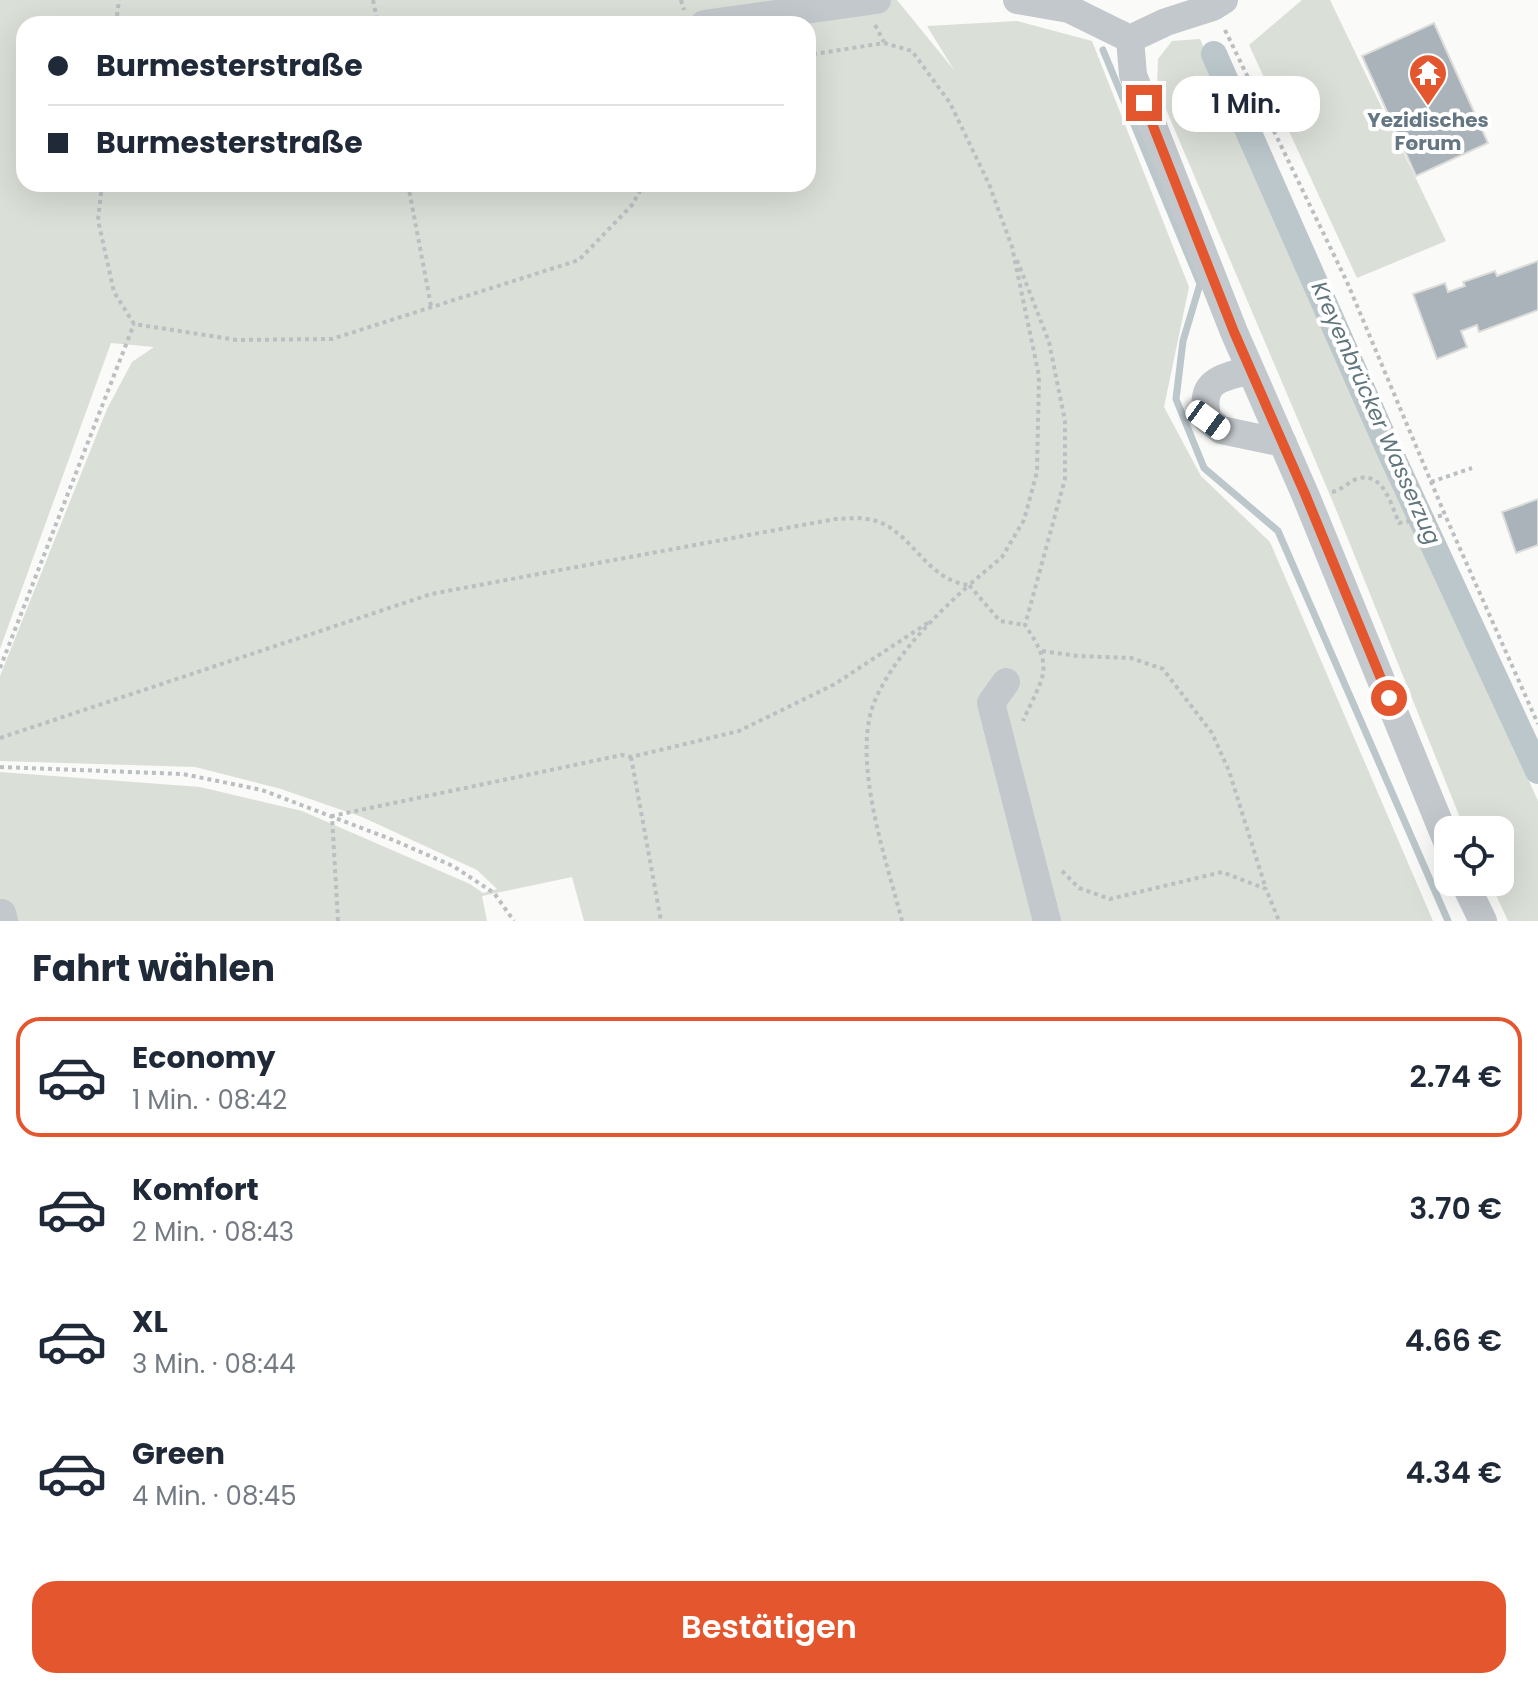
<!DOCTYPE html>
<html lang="de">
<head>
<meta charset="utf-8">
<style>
  :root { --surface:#fff; --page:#f2f2f3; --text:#1f2937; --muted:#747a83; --line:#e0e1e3; --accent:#e4572e }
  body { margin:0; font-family:Poppins,sans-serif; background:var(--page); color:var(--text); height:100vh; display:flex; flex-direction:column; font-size:30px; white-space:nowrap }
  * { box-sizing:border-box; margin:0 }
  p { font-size:26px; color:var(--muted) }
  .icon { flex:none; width:44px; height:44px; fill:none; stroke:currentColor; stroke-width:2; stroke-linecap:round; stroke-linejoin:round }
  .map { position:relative; height:921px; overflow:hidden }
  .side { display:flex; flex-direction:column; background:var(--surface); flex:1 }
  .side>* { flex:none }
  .top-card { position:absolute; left:16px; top:16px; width:800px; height:176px; border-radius:24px; box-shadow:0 8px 32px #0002; display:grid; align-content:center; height:176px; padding:0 32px; background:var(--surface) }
  .controls { position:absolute; left:1434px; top:816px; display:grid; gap:16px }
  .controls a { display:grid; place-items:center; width:80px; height:80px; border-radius:16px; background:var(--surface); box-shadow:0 8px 32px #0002; font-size:40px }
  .end { position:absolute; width:36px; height:36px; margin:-18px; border:10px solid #e4572e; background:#fff; box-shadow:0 0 0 4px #fff }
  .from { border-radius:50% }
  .bubble { position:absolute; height:56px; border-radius:24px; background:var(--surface); box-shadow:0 8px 32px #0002; font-size:26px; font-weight:600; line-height:56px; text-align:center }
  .car { position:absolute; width:24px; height:48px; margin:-24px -12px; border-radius:10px; box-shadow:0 0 6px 2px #0007; background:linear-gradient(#fff 24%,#345 0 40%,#fff 0 76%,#345 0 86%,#fff 0) }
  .top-card b { display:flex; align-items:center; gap:28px; height:76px; font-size:30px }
  .top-card b+b { border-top:2px solid var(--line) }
  .top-card i { width:20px; height:20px; background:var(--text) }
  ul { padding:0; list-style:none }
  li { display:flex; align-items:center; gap:24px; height:120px; margin:0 16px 12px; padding:0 16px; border:4px solid transparent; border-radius:24px }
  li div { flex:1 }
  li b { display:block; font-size:30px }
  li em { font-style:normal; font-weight:600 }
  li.active { border-color:var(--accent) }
  li>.icon { width:72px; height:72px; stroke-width:1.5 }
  h2 { padding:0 32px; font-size:36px; line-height:96px }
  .cta { display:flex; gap:16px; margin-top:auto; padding:16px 32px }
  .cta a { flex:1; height:92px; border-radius:24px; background:var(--accent); color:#fff; font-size:32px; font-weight:600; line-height:92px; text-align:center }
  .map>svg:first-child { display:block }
</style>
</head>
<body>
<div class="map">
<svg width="1538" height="921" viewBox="0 0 1538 921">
  <rect width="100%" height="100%" fill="#fafaf8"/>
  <!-- green -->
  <path fill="#dadfd7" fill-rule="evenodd" d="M0 0H897L954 70 927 26 1017 21 1092 41 1189 287 1164 407 1201 476 1270 542 1433 921H584L572 877 482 896 487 921H0V772L200 787 302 811 470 884 483 893 497 889 477 870 362 817 281 789 195 767 0 761V676L107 409 132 362 154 347 111 343 0 649ZM24 24H808V184H24Z
    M1302 0H1330L1446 241 1357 278 1249 45Z
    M1200 39 1335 353 1538 801V921H1508L1490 882H1500V830H1465L1335 507 1157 88 1158 59 1172 41Z"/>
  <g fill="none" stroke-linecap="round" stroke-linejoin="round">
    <!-- stream -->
    <path stroke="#bbc7cb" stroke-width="7" d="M1103 50 1200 284 1183 341 1176 399 1204 468 1278 531 1448 921"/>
    <!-- canal -->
    <path stroke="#bbc7cb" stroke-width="26" d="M1214 54 1390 452 1538 771"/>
  </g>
  <!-- building -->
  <path fill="#aab3b9" stroke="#dcdcda" stroke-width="2" d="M1434 23 1488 143 1416 176 1362 56Z
    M1538 261V310L1479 332 1477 325 1461 331 1467 347 1437 359 1413 294 1445 283 1448 292 1465 286 1463 282 1495 271 1497 276Z
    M1538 499V545L1516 553 1502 512Z"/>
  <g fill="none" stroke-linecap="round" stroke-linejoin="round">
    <!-- path -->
    <path stroke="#bbbfc2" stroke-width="4" stroke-dasharray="4 4" stroke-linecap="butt" d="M373 0 378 24
      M681 0 684 10
      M116 24 119 0
      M875 25 884 42
      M1225 30 1347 282 1445 515 1538 724
      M102 184 98 220 114 292 134 324 237 340 332 339 579 260 632 205 644 184
      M408 184 431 306
      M1017 260 1049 342 1065 421V479L1025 625C1056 670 1043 675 1023 721
      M1431 482 1472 468
      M1332 492C1342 490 1350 480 1360 478 1384 473 1392 507 1399 523L1445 515
      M1042 651 1078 656 1131 658 1163 669 1212 733 1229 771 1266 889
      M0 668 134 324
      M0 738 431 594 835 519C845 519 857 517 867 519 911 525 923 580 969 585L1002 557 1024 520 1037 472 1039 376 1012 247 989 184 950 103 912 51 884 43 808 55
      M631 757 661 921
      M0 767 183 774 262 790 393 840 453 866 494 893 514 921
      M1062 871 1079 888 1110 899 1222 872 1266 889 1279 921
      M338 921 332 816 622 755 631 757 739 731 835 684 929 622
      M902 921C887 861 849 757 876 698 897 653 933 618 969 585L1000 621 1025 625"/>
    <!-- minor -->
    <path stroke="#c3c8cc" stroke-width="28" d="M1017 0 1069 9 1130 39
      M704 24 877 0
      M1130 39 1133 75 1234 332 1305 494 1448 844
      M1130 39 1166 22 1213 7 1224 0
      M1250 371C1218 377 1198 383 1208 420L1221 430 1283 443
      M1006 682 991 703 1047 921
      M1464 882 1483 921
      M2 913 4 921"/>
  </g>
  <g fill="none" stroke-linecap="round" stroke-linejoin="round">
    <!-- route -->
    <path stroke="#e4572e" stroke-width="10" d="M1144 103 1234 332 1305 494 1389 698"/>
  </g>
  <!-- icons -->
  <defs>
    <symbol id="temple-pin" viewBox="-11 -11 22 30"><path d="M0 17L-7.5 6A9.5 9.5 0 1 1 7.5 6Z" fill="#e4572e" stroke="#fff"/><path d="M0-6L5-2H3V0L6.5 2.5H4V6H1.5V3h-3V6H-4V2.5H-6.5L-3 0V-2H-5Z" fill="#fff"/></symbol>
  </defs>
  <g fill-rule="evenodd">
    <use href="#temple-pin" x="1406" y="51" width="44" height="60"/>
  </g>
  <g text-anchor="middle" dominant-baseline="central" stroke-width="8" stroke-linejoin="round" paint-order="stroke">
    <!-- poi labels -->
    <g font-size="20" font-weight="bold" fill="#657683" stroke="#fff">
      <text x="1428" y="120">Yezidisches<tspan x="1428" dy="23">Forum</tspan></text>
    </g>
    <!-- water labels -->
    <g font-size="22" font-style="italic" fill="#60757c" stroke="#fff">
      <text transform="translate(1376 413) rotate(66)">Kreyenbrücker Wasserzug</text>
    </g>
  </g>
</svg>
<div class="controls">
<a><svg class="icon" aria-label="locate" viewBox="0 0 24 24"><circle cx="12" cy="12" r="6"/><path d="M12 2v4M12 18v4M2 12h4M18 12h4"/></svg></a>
</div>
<i class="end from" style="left:1389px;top:698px"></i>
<i class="end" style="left:1144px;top:103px"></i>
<div class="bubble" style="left:1172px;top:76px;width:148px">1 Min.</div>
<i class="car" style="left:1208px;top:420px;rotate:126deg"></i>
<div class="top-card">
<b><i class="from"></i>Burmesterstraße</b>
<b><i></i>Burmesterstraße</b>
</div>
</div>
<section class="side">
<h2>Fahrt wählen</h2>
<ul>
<li class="active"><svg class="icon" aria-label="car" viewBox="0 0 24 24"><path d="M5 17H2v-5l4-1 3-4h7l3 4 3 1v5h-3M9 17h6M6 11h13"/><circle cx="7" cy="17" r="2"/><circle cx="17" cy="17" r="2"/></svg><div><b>Economy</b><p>1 Min. · 08:42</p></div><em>2.74 €</em></li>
<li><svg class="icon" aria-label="car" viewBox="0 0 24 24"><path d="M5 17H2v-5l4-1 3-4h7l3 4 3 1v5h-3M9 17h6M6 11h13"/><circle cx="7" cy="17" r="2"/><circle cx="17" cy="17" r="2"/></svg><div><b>Komfort</b><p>2 Min. · 08:43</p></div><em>3.70 €</em></li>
<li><svg class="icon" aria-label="car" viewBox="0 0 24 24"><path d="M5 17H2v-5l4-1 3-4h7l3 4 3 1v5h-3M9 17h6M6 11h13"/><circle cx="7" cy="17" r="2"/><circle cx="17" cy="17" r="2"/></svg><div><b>XL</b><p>3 Min. · 08:44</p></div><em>4.66 €</em></li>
<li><svg class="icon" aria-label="car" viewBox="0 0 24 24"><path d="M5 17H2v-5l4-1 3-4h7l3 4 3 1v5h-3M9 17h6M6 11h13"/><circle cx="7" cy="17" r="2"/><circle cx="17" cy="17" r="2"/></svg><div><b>Green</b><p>4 Min. · 08:45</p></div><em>4.34 €</em></li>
</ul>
<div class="cta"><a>Bestätigen</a></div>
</section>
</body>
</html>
